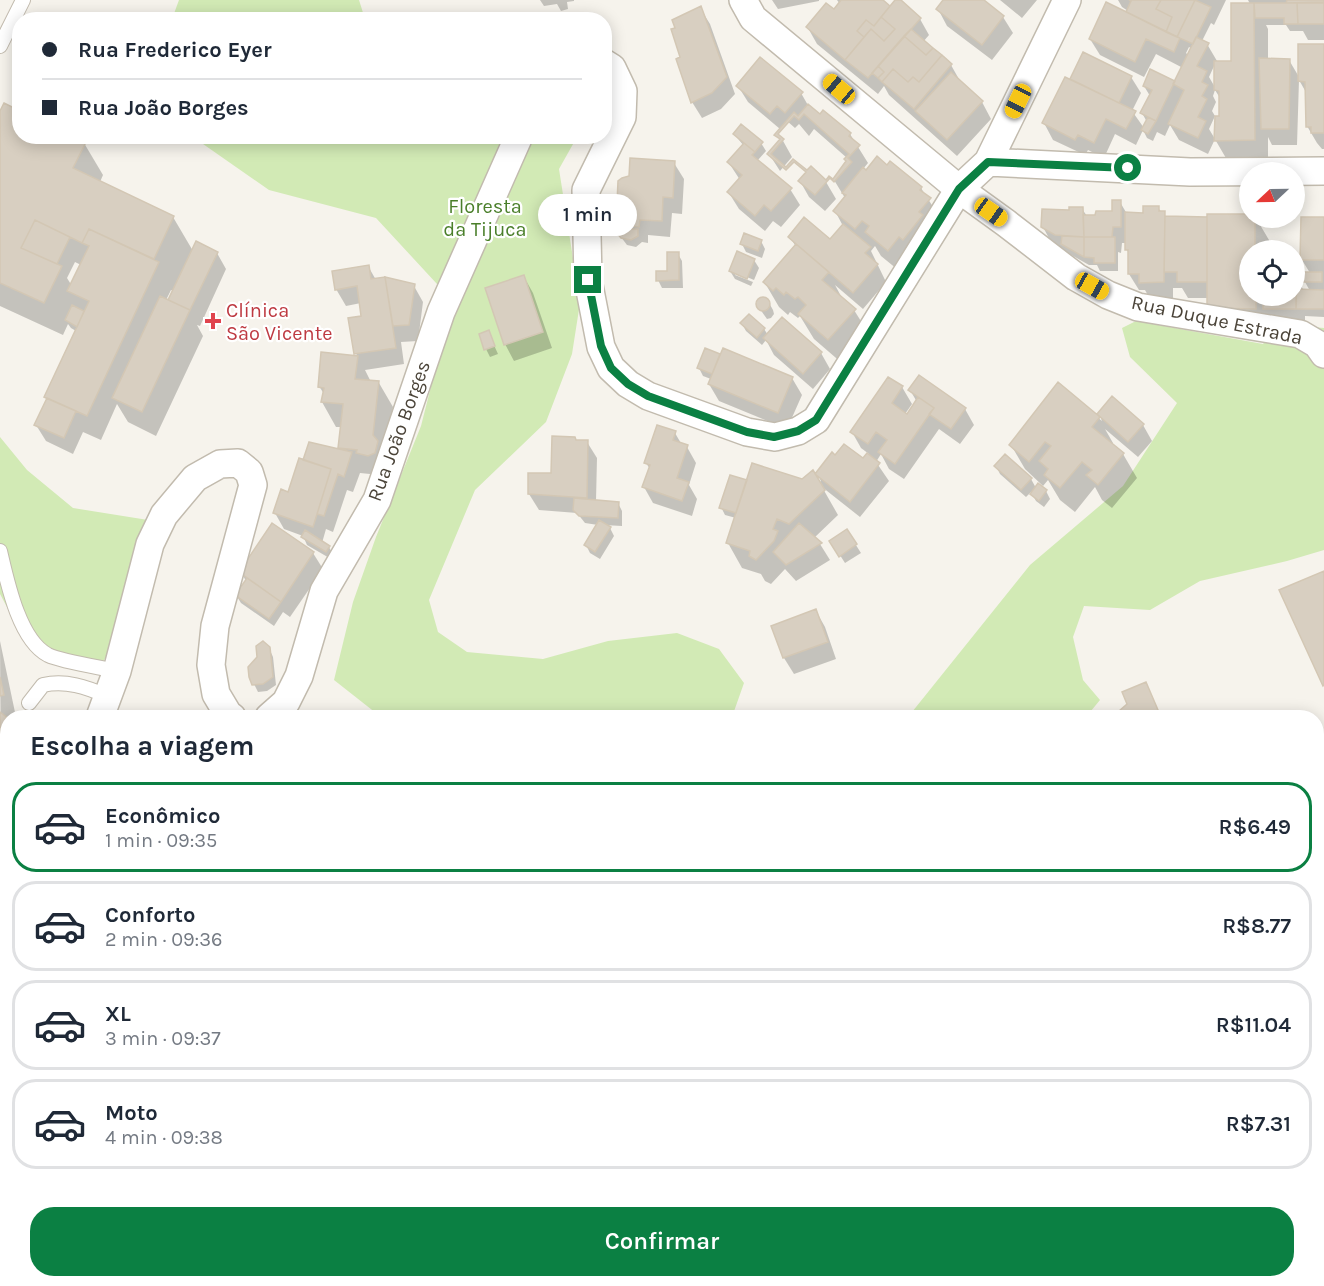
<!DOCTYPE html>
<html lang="pt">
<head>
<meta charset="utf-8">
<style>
  :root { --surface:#fff; --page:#f6f6f7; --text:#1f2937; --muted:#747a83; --line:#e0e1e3; --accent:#0b8043 }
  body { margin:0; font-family:Karla,sans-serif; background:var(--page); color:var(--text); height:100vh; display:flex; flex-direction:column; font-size:22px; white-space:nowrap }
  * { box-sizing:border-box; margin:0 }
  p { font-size:20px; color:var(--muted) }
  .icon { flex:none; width:33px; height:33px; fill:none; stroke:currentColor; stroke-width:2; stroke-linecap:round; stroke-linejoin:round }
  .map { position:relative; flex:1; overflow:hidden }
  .sheet { position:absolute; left:0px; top:710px; width:1324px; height:578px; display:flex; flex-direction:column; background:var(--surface); border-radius:24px 24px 0 0; box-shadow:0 3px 15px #0003 }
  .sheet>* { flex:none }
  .hud { position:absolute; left:12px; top:12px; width:600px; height:132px; border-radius:24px; box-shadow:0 3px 15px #0003; display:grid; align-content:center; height:132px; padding:0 30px; background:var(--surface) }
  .needle { width:39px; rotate:248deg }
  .tools { position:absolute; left:1239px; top:162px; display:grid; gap:12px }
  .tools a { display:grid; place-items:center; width:66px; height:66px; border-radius:50%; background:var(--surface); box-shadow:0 3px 15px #0003; font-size:30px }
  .end { position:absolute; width:27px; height:27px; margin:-14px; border:8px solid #0b8043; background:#fff; box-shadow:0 0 0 3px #fff }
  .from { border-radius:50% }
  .bubble { position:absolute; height:42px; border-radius:21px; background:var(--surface); box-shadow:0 3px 15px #0003; font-size:20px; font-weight:600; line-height:42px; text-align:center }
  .car { position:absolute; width:18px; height:36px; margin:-18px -9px; border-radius:8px; box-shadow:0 0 4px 2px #0007; background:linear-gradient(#f5c518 24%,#345 0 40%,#f5c518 0 76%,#345 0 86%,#f5c518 0) }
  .hud b { display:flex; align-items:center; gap:21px; height:57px; font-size:22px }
  .hud b+b { border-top:2px solid var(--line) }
  .hud i { width:15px; height:15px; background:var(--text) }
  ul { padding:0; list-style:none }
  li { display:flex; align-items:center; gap:18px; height:90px; margin:0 12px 9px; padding:0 18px; border:3px solid var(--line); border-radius:24px }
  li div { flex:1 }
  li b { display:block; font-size:22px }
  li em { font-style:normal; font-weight:600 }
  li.active { border-color:var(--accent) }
  li>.icon { width:54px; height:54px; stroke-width:1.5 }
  h2 { padding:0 30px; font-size:27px; line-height:72px }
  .action { display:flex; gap:12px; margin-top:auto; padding:12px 30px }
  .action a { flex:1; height:69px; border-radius:24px; background:var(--accent); color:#fff; font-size:24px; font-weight:600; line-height:69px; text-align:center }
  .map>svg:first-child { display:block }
</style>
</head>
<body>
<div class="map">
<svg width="1324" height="1286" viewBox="0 0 1324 1286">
  <rect width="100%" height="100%" fill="#f6f3ec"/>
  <!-- green -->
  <path fill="#d2eab5" d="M179 0H359L365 19H172Z
    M193 137H577L559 169 580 303 572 354 546 422 475 490 429 600 438 632 467 652 543 659 608 641 677 633 719 649 744 683 732 717H381L334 680 353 602 376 537 421 426 443 339 437 284 376 218 269 190Z
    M1136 321 1263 344 1279 324 1324 328V550L1287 561 1200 581 1150 610 1084 606 1073 637 1083 680 1100 700 1086 717H908L1030 565 1123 486 1177 403 1130 357 1122 328Z
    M0 437 27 470 73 508 148 520 140 591 102 664 25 641 0 594Z
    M7 1085 8 1280H683L685 1286H0V1087Z
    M1324 1111V1286H1176L1181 1280H1317V1119Z"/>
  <!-- shadow -->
  <path fill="#0003" fill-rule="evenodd" d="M540 0H574V1L567 2 568 9 561 11 557 4 544 6Z
    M772 0H819V1L778 9Z
    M837 0H881L890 8 899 0 920 19 929 35 923 42 951 65 960 81 982 102 991 119 957 156 889 95 884 86 878 94 817 44 808 28 834 11 840 4Z
    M945 0H982L1003 17 1013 33 992 60 947 26 938 9Z
    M1000 0H1037L1022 18Z
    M1118 0H1226L1214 25 1211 23 1202 41 1207 44 1217 61 1216 62H1232L1250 4 1248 0H1324V40H1308L1303 31H1290L1286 25H1266L1268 29V60H1289L1299 77 1324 45V149H1322L1317 143 1307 126V94L1299 80 1297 145H1272L1268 137V164L1230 165 1216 141 1221 118 1220 98 1215 90 1213 96 1216 102 1212 111 1215 116 1209 129 1215 139 1208 154 1179 140 1170 125 1165 136 1157 132 1153 141 1147 138 1143 130 1136 145 1115 134 1104 158 1088 150 1085 155 1053 140 1044 123 1071 81 1084 54 1131 77 1141 93 1132 111 1144 128 1147 122 1142 113 1150 96 1144 86 1176 83 1183 68 1156 54 1144 77 1100 55 1090 39 1127 14 1128 11 1122 7ZM1189 47 1192 49 1189 56 1186 53ZM1215 64 1216 89 1209 77Z
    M700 8 710 24 735 94 721 109 702 118 692 102 682 57Z
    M738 86 801 93 809 107 850 134 868 163 863 169 866 172 887 167 890 163 921 188 944 224 903 274 881 256 875 246 871 251 886 282 863 309 835 285 842 298 854 310 869 334 843 364 814 339 800 316 798 318 790 312 788 315 779 307 765 283 796 247 790 237 830 241 843 226 835 211 845 198 834 180 847 162V158L814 129 809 136 799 124 795 128 787 121 780 129 748 102Z
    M0 115 20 136 84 143 103 175 100 182 173 217 193 251 217 253 226 269 200 326 197 325 203 336 156 436 128 422 117 404 101 440 83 432 73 454 46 441 36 425 48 400 46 396 76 331 71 328 68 324 63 335 0 306ZM75 262 81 265 72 286 67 278ZM171 290 174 291 169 302 166 300Z
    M734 134 761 143 766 151 758 160 790 189 800 205 781 227 773 221 765 231 739 209 729 193 740 180 729 163 744 146Z
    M782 139 792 157 780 171 769 154Z
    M674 163 684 179 682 214 672 213 670 237 648 235V243L642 242 636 247 627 245 618 233 620 230 617 225Z
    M811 168 826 182 836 199 825 211 809 197 800 181Z
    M1120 202 1127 214H1145L1158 208 1167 218H1256L1269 240V250H1250V296H1294L1296 277 1304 291H1310L1305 282 1310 273 1302 260 1324 218V317L1305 316V325L1269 333 1208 298H1188L1182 288H1173V298L1150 299 1145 290H1139L1129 274 1130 255 1127 250V243H1122L1121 253 1118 252V271H1100L1097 265H1089L1052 244 1043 227 1070 212 1082 209 1087 216 1113 213Z
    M761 241 765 249 762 258 746 252 742 244Z
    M678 254 682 261 683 288H662L658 280 669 273Z
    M754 260 759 268 754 280 735 272V275L753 282 751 286 735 279 730 271Z
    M368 266 376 280 385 278 414 286 423 302 418 341 401 342 404 364 365 370 371 382 379 383 393 407 388 452 372 478 370 474 360 473 353 492 347 490 333 532 326 529 322 543 329 547 333 555 331 559 307 545 303 536 284 529 275 513 289 494 342 451 340 447 342 427H336L322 402 324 394 319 386 357 357 350 319 363 318 361 303 346 306 336 289Z
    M524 277 533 293 552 348 514 361 505 344Z
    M764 299 768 301 773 310 774 314 771 318 767 319 757 305 760 300Z
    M749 316 764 329 768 335 821 353 830 369 813 389 774 355 766 340 762 345 746 331 742 324Z
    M488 332 498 354 490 357 486 349Z
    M706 350 792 378 802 395 787 429 719 401 709 384 711 379 703 376 699 368Z
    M889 379 902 387 912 404 905 414 907 416 917 402 910 390 965 409 974 425 960 444 939 429 904 479 889 469 881 454 876 462 889 481 860 517 822 487 838 515 814 538 820 544 830 560 796 581 785 569 771 584 765 581 761 574 742 568 728 543 736 518 725 515 721 507 746 481 819 483 821 481 817 474 836 457 864 460 869 454 861 448 852 432Z
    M1058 384 1102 421 1099 414 1143 425 1152 441 1138 457 1105 429 1113 443 1112 445 1123 454 1137 478 1112 508 1102 500 1095 487 1075 512 1060 500 1048 480 1043 486 1025 469 1011 445Z
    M675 433 682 445 687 447 696 463 689 485 697 499 692 516 653 503 644 487 650 469 646 463Z
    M576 441 587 442 597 458 596 501 618 503 622 511V526L604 525 610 528 614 536 600 559 590 553 586 545 598 525 585 523 577 513 539 510 529 494 553 475Z
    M996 466 1031 479 1036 488 1046 491 1050 499 1044 507 1036 501 1031 492 1026 497 1000 474Z
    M847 531 861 553 845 563 836 549Z
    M313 553 323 569 290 617 283 612 274 626 241 603 236 595 246 581 241 572Z
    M816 611 825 627 836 659 794 674 784 658 773 627Z
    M0 641 16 717H8V787L5 785 1 790Z
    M269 648 273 657 276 685 267 691 258 692 254 684Z
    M0 815 8 821V844L0 838Z
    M8 945V1059L0 1046V955Z
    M720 1280H936L937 1286H721Z"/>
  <!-- building -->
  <path fill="#d8cfc1" stroke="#d3c7b4" stroke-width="1.5" fill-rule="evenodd" d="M841 0H883L890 6 874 26 866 20 857 31 864 37 845 60 806 27 826 3 834 9Z
    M895 0H901L921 18 868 78 845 60 871 29 884 41 895 29 881 17Z
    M943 0H984L1004 16 982 45 936 9Z
    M1129 0H1161L1156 9 1172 17 1166 32 1126 12 1131 1Z
    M1161 0H1195L1177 37 1166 32 1172 17 1156 9Z
    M1195 0 1211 7 1193 44 1177 37Z
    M1287 0H1324V2L1286 3Z
    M1106 2 1180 38 1174 52 1146 39 1135 62 1089 39Z
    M1231 3H1254L1255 140 1214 141 1215 116H1219V91L1214 90V61H1231Z
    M1254 3H1297L1298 24H1284V18H1255Z
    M1297 3H1324V24H1298Z
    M701 6 727 77 712 93 691 103 676 59 680 57 671 29 675 28 672 20Z
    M881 17 895 29 884 41 871 29 864 37 857 31 866 20 874 26Z
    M911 29 933 48 926 55 904 36Z
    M904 36 926 55 933 48 942 55 919 82 913 77 908 82 893 69 882 82 878 78 884 72 878 66Z
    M1196 37 1209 43 1197 66 1207 71 1202 82 1208 85 1202 96 1207 99 1198 117 1206 121 1198 138 1168 124 1184 90 1173 84Z
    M1298 44H1324V133H1311V127H1306L1305 82 1298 81Z
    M1083 52 1132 76 1119 103 1070 79Z
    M942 55 952 64 914 109 882 82 893 69 908 82 913 77 919 82Z
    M760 57 803 92 785 113 777 106 770 114 736 86Z
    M1259 58 1290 59 1289 129H1261Z
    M878 66 884 72 878 78 872 73Z
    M1150 69 1175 81 1156 121 1140 113 1152 90 1143 86Z
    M951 72 983 101 947 140 915 111Z
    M1065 77 1136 111 1126 129 1106 119 1094 143 1078 135 1075 140 1042 123Z
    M4 103 20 111V136H75L86 142 73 168 174 216 154 259 89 229 82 243 35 220 21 248 62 266 44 303 0 283V111Z
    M808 104 820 114 823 110 851 133 849 136 860 145 848 158 852 162 834 182 830 178 815 195 798 181 806 172 794 162 786 170 767 154 780 139 774 135 794 112 798 116ZM804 114 849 154 844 159 846 161 833 179 829 176 826 180 811 166 807 170 793 159 786 167 771 154 784 139 778 134 794 116 799 120Z
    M1148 117 1156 121 1148 134 1141 130Z
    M741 124 763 142 755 152 733 134Z
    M744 143 755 152 752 155 792 188 771 211 764 205 755 216 727 192 742 175 727 162Z
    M877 156 887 165 890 161 922 187 920 190 931 198 919 212 923 215 903 240 899 237 888 251 865 232 869 226 862 221 855 229 833 211 846 195 842 193 863 167 866 170Z
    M630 158 675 161 673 198 663 197 662 221 640 220 639 227 616 225 618 181 622 178 629 176Z
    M1112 200H1121V227H1113L1112 237H1084L1083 215H1095L1096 211H1112Z
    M1143 206H1159V211H1165L1164 282 1139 283V274H1128V250H1125V212L1143 213Z
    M1069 207H1083L1084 237 1055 235 1041 227 1042 209 1069 210Z
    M1207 214H1250V218H1255V250H1250V296H1256V309L1207 308Z
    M1165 216 1207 217V282H1177V272H1164Z
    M804 217 830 239 843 224 871 247 865 253 878 264 853 293 788 237Z
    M1301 217H1324V260H1300Z
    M35 220 70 237 57 264 21 248Z
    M89 229 159 262 87 416 44 397 89 301 67 291 89 246 82 243Z
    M617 229H638V236L631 240 621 238 617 233Z
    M744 233 762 240 758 251 740 244Z
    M1062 236 1084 237V257L1061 244Z
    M1084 237H1115V263H1094V258L1084 257Z
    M196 241 218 252 190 310 168 300Z
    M796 244 829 272 822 280 856 309 828 340 798 314 806 305 798 297 795 299 786 292 784 295 776 288 773 291 763 282Z
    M737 251 755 259 747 279 729 271Z
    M667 252H679V280L656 281V271H667Z
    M369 265 371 279 385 277 396 348 354 354 348 318 361 316 357 286 335 290 332 271Z
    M1303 272H1322V282H1303Z
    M524 275 543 332 504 345 485 288Z
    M1294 276H1297L1296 309H1263V296H1294Z
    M385 277 415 284 409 325 393 326Z
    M1296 289 1324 290V309H1296Z
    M160 296 190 310 142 412 112 398Z
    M756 304a7 7 0 1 1 14 0a7 7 0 1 1-14 0Z
    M72 305 84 311 77 327 65 320Z
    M749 314 765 328 757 338 740 323Z
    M782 317 822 352 803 374 763 338Z
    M489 330 495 346 484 350 479 334Z
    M705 348 720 354 712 374 697 368Z
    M723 348 793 377 778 413 708 384Z
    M321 352 358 356 355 379 379 381 373 435 378 441 375 453 368 456 356 453 357 450 338 448 343 404 321 402 324 388 318 387Z
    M919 375 966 408 951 429 929 414 934 408 908 390Z
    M888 377 903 386 892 403 907 414 918 397 934 408 895 464 878 452 887 440 876 432 868 444 850 432Z
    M1058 382 1100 417 1092 427 1124 453 1098 485 1086 475 1092 470 1082 462 1060 488 1044 475 1048 469 1039 461 1051 446 1045 442 1029 462 1009 445Z
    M1112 396 1144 424 1128 442 1097 414Z
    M47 398 76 411 64 438 34 425Z
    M657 425 676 431 673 440 688 445 677 478 689 482 682 501 642 487 650 465 644 463Z
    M552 436 575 437 576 440H588L587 498 528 494V473H551Z
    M309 442 352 452 344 477 338 474 324 516 317 514 331 469 303 460Z
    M844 444 863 458 867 453 880 463 850 502 815 474 832 452 835 455Z
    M1005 454 1032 478 1021 490 994 466Z
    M299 458 331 469 313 527 273 513 281 489 288 492Z
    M752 463 802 479 813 470 825 490 789 524 777 519 773 529 778 531 774 541 756 560 749 556 750 551 726 543Z
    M730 475 747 480 736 513 719 508Z
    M1038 483 1047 490 1039 501 1030 494Z
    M574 498 619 502 618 518 579 516 573 510Z
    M599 520 611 527 595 552 584 545Z
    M272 523 314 552 281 602 239 572Z
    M799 523 822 543 786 565 773 552Z
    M847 529 857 544 839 557 829 541Z
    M305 530 330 546 326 552 301 537Z
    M1324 571V685L1323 686 1279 590Z
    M247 578 281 602 269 619 235 595Z
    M816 609 828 642 783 658 771 626Z
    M263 641 270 647 273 677 263 684 252 685 249 677 248 667 257 657 256 646Z
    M0 677 4 695 0 696Z
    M1146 682 1161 717H1119V711L1127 704 1122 692Z
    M0 712 8 718V774L0 768Z
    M0 813 8 819V837L6 840 0 835Z
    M8 942V1017L1 1025 8 1029V1035L3 1042 0 1040V953Z
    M718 1280H800L801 1286H720Z
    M800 1280H819L820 1286H801Z
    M819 1280H927L928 1286H820Z"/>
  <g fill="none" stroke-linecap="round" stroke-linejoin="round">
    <defs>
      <path id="service" d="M0 46 23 0
        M0 551C7 581 19 640 48 655 63 662 99 667 117 671
        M29 703 43 685C66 680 86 687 107 696
        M1317 837 1324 834
        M1317 968 1324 977
        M1317 1042 1324 1037"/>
      <path id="minor" d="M743 0 753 18 959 189 1006 223 1076 277 1108 295 1138 307 1300 334 1317 344 1324 354
        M604 63 612 68 623 91 622 117 586 190 588 280 601 347 611 368 628 384 648 396 747 432 775 437 798 431 816 420 959 189 988 162 1067 0
        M988 162 1190 172 1324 171
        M100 717 117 671 150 544 164 515 195 478 220 464 238 463 249 472 253 485 215 626 211 665 216 694 228 714 232 717
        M269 717 286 702 299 676 324 591 377 500 441 312 519 136
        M0 875 8 864"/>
    </defs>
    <!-- service casing -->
    <use href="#service" stroke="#c2bbae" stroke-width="16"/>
    <!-- minor casing -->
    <use href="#minor" stroke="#c2bbae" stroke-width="30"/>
    <!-- service -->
    <use href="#service" stroke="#fff" stroke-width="14"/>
    <!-- minor -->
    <use href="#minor" stroke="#fff" stroke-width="27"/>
  </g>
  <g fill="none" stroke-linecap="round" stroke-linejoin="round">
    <!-- route -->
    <path stroke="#0b8043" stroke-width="8" d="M588 280 601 346 611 368 628 384 648 396 747 432 774 437 798 431 816 420 959 189 988 162 1128 168"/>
  </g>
  <!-- markers -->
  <path fill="#e0444e" stroke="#fff" stroke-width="2" d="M210 312h6v6h6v6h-6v6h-6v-6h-6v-6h6z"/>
  <g text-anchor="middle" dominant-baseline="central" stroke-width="4.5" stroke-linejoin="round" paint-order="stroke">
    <!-- park labels -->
    <g font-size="20" fill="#4a7f2a" stroke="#fff">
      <text x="485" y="206">Floresta<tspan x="485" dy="23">da Tijuca</tspan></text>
    </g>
    <!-- health labels -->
    <g font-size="20" fill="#be3a42" stroke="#fff" text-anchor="start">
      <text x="226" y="310">Clínica<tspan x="226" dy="23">São Vicente</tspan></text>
    </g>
    <!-- street labels -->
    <g font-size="20" fill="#4b4439" stroke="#fff">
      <text transform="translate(1217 320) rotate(12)">Rua Duque Estrada</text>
      <text transform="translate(399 431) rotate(-70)">Rua João Borges</text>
    </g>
  </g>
</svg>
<div class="tools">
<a><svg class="needle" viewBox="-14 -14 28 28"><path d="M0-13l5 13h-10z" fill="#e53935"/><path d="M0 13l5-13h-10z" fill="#747a83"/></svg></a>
<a><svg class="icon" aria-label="locate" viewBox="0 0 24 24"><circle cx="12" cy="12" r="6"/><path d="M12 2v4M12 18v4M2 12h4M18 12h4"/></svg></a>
</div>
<i class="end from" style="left:1128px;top:168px"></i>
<i class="end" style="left:588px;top:280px"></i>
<div class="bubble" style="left:538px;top:194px;width:99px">1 min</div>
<i class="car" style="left:839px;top:89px;rotate:310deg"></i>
<i class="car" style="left:1018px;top:101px;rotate:206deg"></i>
<i class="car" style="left:991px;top:212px;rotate:125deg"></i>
<i class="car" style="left:1092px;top:286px;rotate:119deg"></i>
<div class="hud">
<b><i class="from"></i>Rua Frederico Eyer</b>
<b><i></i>Rua João Borges</b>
</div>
<section class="sheet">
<h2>Escolha a viagem</h2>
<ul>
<li class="active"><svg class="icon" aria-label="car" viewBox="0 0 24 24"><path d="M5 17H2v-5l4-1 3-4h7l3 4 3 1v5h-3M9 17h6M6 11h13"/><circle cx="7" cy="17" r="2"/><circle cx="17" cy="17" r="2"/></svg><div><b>Econômico</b><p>1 min · 09:35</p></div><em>R$6.49</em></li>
<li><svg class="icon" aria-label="car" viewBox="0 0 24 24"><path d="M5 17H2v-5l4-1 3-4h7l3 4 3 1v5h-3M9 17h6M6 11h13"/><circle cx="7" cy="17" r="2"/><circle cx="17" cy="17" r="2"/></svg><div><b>Conforto</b><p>2 min · 09:36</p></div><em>R$8.77</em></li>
<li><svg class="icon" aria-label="car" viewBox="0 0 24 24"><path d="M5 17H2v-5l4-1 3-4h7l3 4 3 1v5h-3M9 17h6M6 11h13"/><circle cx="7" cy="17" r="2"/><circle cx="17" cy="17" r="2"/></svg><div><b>XL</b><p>3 min · 09:37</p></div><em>R$11.04</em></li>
<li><svg class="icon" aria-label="car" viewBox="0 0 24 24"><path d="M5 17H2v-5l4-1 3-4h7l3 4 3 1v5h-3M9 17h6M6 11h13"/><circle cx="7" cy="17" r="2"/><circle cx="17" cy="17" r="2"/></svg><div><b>Moto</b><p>4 min · 09:38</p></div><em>R$7.31</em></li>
</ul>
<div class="action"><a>Confirmar</a></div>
</section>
</div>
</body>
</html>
